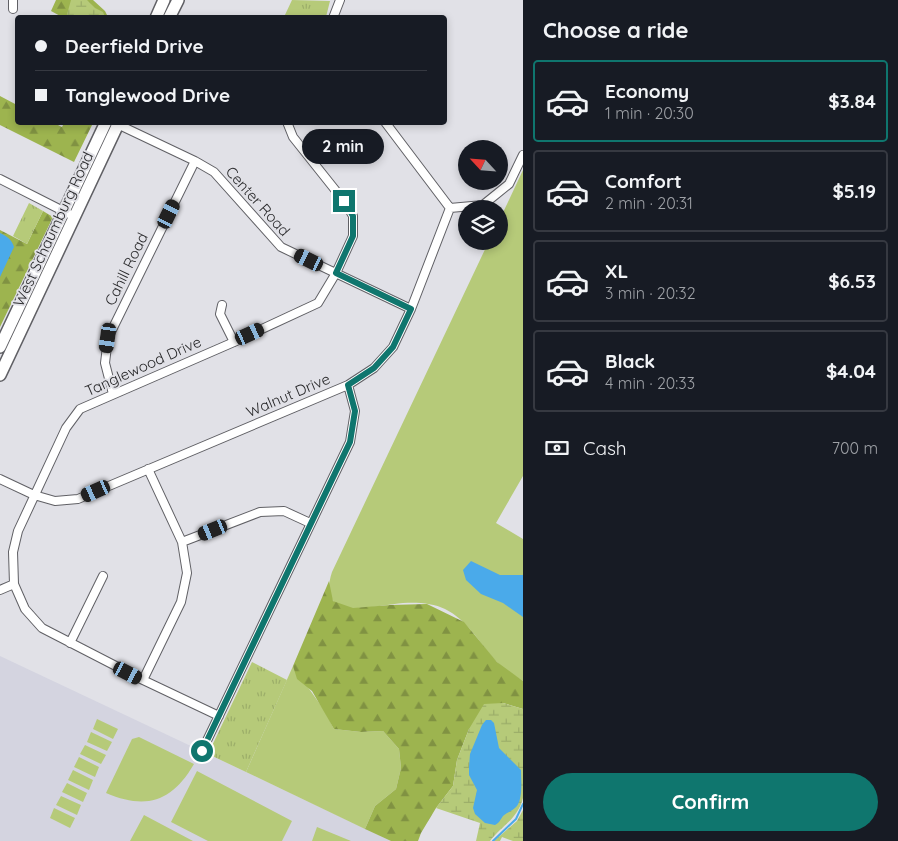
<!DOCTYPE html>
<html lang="en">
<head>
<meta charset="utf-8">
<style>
  :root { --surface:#171b24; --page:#242831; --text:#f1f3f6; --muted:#9ea1a6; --line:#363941; --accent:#0f766e }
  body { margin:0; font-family:Quicksand,sans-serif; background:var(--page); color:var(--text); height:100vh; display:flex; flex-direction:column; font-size:19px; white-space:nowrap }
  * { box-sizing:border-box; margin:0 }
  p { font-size:16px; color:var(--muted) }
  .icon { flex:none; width:28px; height:28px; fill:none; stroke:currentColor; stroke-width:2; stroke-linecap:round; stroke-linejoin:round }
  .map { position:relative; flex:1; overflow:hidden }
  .details { display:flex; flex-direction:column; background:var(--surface); width:375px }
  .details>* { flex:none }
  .banner { position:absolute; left:15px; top:15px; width:432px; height:110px; border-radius:5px; box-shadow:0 2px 8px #0003; display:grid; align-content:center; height:110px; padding:0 20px; background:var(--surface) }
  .needle { width:32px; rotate:296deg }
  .fabs { position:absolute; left:458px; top:140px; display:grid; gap:10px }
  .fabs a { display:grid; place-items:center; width:50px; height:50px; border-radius:50%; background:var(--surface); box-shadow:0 2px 8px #0003; font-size:25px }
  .end { position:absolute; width:22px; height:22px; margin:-11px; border:6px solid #0f766e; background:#fff; box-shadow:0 0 0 2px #fff }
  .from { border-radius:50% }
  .bubble { position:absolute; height:35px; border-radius:18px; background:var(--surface); box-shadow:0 2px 8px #0003; font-size:16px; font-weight:800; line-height:35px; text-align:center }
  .car { position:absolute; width:15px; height:30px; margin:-15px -8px; border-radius:6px; box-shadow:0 0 4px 1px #0007; background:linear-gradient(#222 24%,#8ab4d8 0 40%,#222 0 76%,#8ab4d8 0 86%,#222 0) }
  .banner b { display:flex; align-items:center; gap:18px; height:48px; font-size:19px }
  .banner b+b { border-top:1px solid var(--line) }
  .banner i { width:12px; height:12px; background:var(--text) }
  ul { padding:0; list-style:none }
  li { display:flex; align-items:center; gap:15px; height:82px; margin:0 10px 8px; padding:0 10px; border:2px solid var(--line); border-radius:5px }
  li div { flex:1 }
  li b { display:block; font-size:19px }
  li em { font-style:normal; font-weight:800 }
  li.selected { border-color:var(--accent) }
  li>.icon { width:45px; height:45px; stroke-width:1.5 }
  h2 { padding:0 20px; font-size:22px; line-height:60px }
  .pay { display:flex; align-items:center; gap:12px; height:55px; padding:0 20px; font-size:19px }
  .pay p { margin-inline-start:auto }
  .cta { display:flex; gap:10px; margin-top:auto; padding:10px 20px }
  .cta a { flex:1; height:58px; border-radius:30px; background:var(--accent); color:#fff; font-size:20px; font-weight:800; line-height:58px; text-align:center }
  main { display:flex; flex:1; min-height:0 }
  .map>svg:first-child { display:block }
</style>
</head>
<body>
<main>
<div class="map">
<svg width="523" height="841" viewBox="0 0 523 841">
  <defs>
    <pattern id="forest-firs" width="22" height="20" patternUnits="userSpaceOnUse" patternTransform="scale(1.25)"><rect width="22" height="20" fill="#9db44f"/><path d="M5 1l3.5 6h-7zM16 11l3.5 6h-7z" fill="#809242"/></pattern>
    <pattern id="wetland-marsh" width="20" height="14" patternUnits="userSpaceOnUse" patternTransform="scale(1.25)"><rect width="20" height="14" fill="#b6ca79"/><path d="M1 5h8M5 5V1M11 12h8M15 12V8" fill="none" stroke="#9cae69"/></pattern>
    <pattern id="park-tufts" width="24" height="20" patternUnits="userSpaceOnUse" patternTransform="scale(1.25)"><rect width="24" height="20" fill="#b6ca79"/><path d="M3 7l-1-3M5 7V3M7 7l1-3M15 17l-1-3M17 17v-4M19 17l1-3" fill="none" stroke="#9cae69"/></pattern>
  </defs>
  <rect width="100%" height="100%" fill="#e1e1e7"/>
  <!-- built -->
  <path fill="#d4d4e0" d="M0 656 246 772 391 841H0Z"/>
  <!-- green -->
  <path fill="#b6ca79" d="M523 170V476L496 523 523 539V681C514 675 503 669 495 660 479 642 467 620 445 609 433 603 417 602 403 603 375 605 315 624 332 572L489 241H499V221Z
    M293 666 324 710 334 729 361 732 383 731 399 749 401 768 396 789 375 806 365 829 246 772Z
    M97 719 118 729 113 739 93 729Z
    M91 732 112 742 107 751 87 742Z
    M139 737 194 764C172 802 146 810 106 793L132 739Z
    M85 745 106 755 101 764 80 754Z
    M79 757 99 767 95 777 74 767Z
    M73 770 93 780 89 790 68 780Z
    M197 771 292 821 282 841H208L171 822Z
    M67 783 87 793 83 802 62 792Z
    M61 796 81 805 77 815 56 805Z
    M54 808 75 818 70 828 50 818Z
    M144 815 193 841H130Z
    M317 827 351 841H312Z"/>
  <!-- forest -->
  <path fill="url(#forest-firs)" d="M56 0H93L105 11 108 17H62L51 11Z
    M0 96 17 105 18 122 54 123 62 127 64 123H93L74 162 0 125Z
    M43 211 53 217 0 327V230L27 244Z
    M329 581 333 601 353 608 390 605 427 604 464 622 497 662 523 681V709L503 703 469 729 457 760 453 786 436 808 421 833 418 841H391L365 829 375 806 396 789 401 768 399 749 383 731 361 732 334 729 312 691 297 679 293 666Z"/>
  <!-- wetland -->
  <path fill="url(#wetland-marsh)" d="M71 0H87L95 8 103 12 105 17 66 18Z
    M503 703 523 709V798C517 820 503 824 490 841H476L480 823 436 808 453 786 457 760 469 729 484 704Z
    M523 810V841H513L502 837 500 841H494L517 821Z"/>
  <!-- park -->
  <path fill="url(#park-tufts)" d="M292 0 330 1 326 17H284Z
    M29 203 43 211 27 244 13 236Z
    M252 662 287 680 246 772 208 754Z"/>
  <!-- water -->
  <path fill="#4aaaea" d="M0 233C7 236 12 240 14 247L0 277Z
    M471 561 500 575H523V617L503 603 481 594 466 580 463 570Z
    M486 720H491L494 723 499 748 521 770C521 780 523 797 517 806 513 811 507 812 503 816 500 820 500 822 495 825L485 823 475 814 473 808 477 790 469 775V767L470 754 482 725Z"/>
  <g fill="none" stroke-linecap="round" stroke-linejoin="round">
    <!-- stream -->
    <path stroke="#4aaaea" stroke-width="2" d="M493 841 516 819 523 804"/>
    <defs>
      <path id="street" d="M13 9V0
        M333 18 340 0
        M115 123 195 161 214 172 281 247 411 309
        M0 179 75 217
        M450 208 483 205 509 184 523 155
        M222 305 220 314 234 342
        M113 394 105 363 108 338 195 161
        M0 479 34 495 55 501 78 499 348 385 374 368 393 347 411 309 450 208 385 122
        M182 542 260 512 284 511 310 523
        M0 590 14 584
        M70 643 103 576
        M143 680 181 602 187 573 182 542 148 469
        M219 716 143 680 42 628 25 609 14 584 13 552 18 531 66 428 80 409 234 342 318 303 336 273 353 236V216L344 201 293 137 287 122
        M202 751 350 442 355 411 348 385"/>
      <path id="secondary" d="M156 18 164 0
        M169 18 178 0
        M0 347 106 122
        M0 375 119 122"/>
    </defs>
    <!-- street casing -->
    <use href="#street" stroke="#606065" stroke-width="10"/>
    <!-- secondary casing -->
    <use href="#secondary" stroke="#606065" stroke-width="14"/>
    <!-- street -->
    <use href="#street" stroke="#fff" stroke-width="8"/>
    <!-- secondary -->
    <use href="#secondary" stroke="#fff" stroke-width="11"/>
  </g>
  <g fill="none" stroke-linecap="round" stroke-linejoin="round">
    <!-- route -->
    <path stroke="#0f766e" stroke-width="6" d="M202 751 350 442 355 411 348 385 374 368 393 347 411 309 336 273 353 236V216L344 201"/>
  </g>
  <g text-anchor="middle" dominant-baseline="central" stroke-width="4" stroke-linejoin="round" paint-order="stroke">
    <!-- street labels -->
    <g font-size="15" fill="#28282a" stroke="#e1e1e7">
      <text transform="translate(258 201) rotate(48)">Center Road</text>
      <text transform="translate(53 229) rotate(-65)">West Schaumburg Road</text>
      <text transform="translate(126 269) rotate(-64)">Cahill Road</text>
      <text transform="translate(143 366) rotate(-24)">Tanglewood Drive</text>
      <text transform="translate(288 395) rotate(-23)">Walnut Drive</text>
    </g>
  </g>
</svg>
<div class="fabs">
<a><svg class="needle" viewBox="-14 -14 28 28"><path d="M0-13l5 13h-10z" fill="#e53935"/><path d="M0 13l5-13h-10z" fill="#9ea1a6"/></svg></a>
<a><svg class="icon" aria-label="layers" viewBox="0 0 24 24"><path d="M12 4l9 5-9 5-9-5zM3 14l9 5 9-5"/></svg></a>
</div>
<i class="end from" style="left:202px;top:751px"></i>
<i class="end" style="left:344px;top:201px"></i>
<div class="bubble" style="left:302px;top:129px;width:82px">2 min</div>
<i class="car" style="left:169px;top:214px;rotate:26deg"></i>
<i class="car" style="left:309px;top:260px;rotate:296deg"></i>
<i class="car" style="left:250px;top:334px;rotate:65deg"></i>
<i class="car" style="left:108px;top:338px;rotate:188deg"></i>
<i class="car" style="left:96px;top:491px;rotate:246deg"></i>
<i class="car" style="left:213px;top:530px;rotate:248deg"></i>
<i class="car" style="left:128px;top:673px;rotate:117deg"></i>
<div class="banner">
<b><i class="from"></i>Deerfield Drive</b>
<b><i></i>Tanglewood Drive</b>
</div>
</div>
<section class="details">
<h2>Choose a ride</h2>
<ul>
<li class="selected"><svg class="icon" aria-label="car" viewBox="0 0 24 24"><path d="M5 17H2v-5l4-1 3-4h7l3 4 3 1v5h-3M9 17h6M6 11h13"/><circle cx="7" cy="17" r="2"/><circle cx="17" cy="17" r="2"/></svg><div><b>Economy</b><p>1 min · 20:30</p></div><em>$3.84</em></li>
<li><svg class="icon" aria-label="car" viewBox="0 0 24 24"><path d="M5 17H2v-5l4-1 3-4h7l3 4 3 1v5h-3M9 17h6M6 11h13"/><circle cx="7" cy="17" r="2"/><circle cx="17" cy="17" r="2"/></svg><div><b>Comfort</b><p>2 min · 20:31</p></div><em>$5.19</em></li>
<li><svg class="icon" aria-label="car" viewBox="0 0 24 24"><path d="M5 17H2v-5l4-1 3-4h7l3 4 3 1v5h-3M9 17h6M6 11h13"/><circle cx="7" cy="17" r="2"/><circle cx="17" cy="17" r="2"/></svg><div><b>XL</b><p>3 min · 20:32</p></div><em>$6.53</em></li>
<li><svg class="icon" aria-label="car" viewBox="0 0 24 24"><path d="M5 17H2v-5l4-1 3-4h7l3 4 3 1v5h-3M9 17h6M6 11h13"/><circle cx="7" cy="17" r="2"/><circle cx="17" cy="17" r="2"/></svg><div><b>Black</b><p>4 min · 20:33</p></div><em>$4.04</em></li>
</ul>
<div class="pay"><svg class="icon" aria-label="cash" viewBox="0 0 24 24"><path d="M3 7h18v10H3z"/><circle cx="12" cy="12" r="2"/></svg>Cash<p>700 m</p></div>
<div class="cta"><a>Confirm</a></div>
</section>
</main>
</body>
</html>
